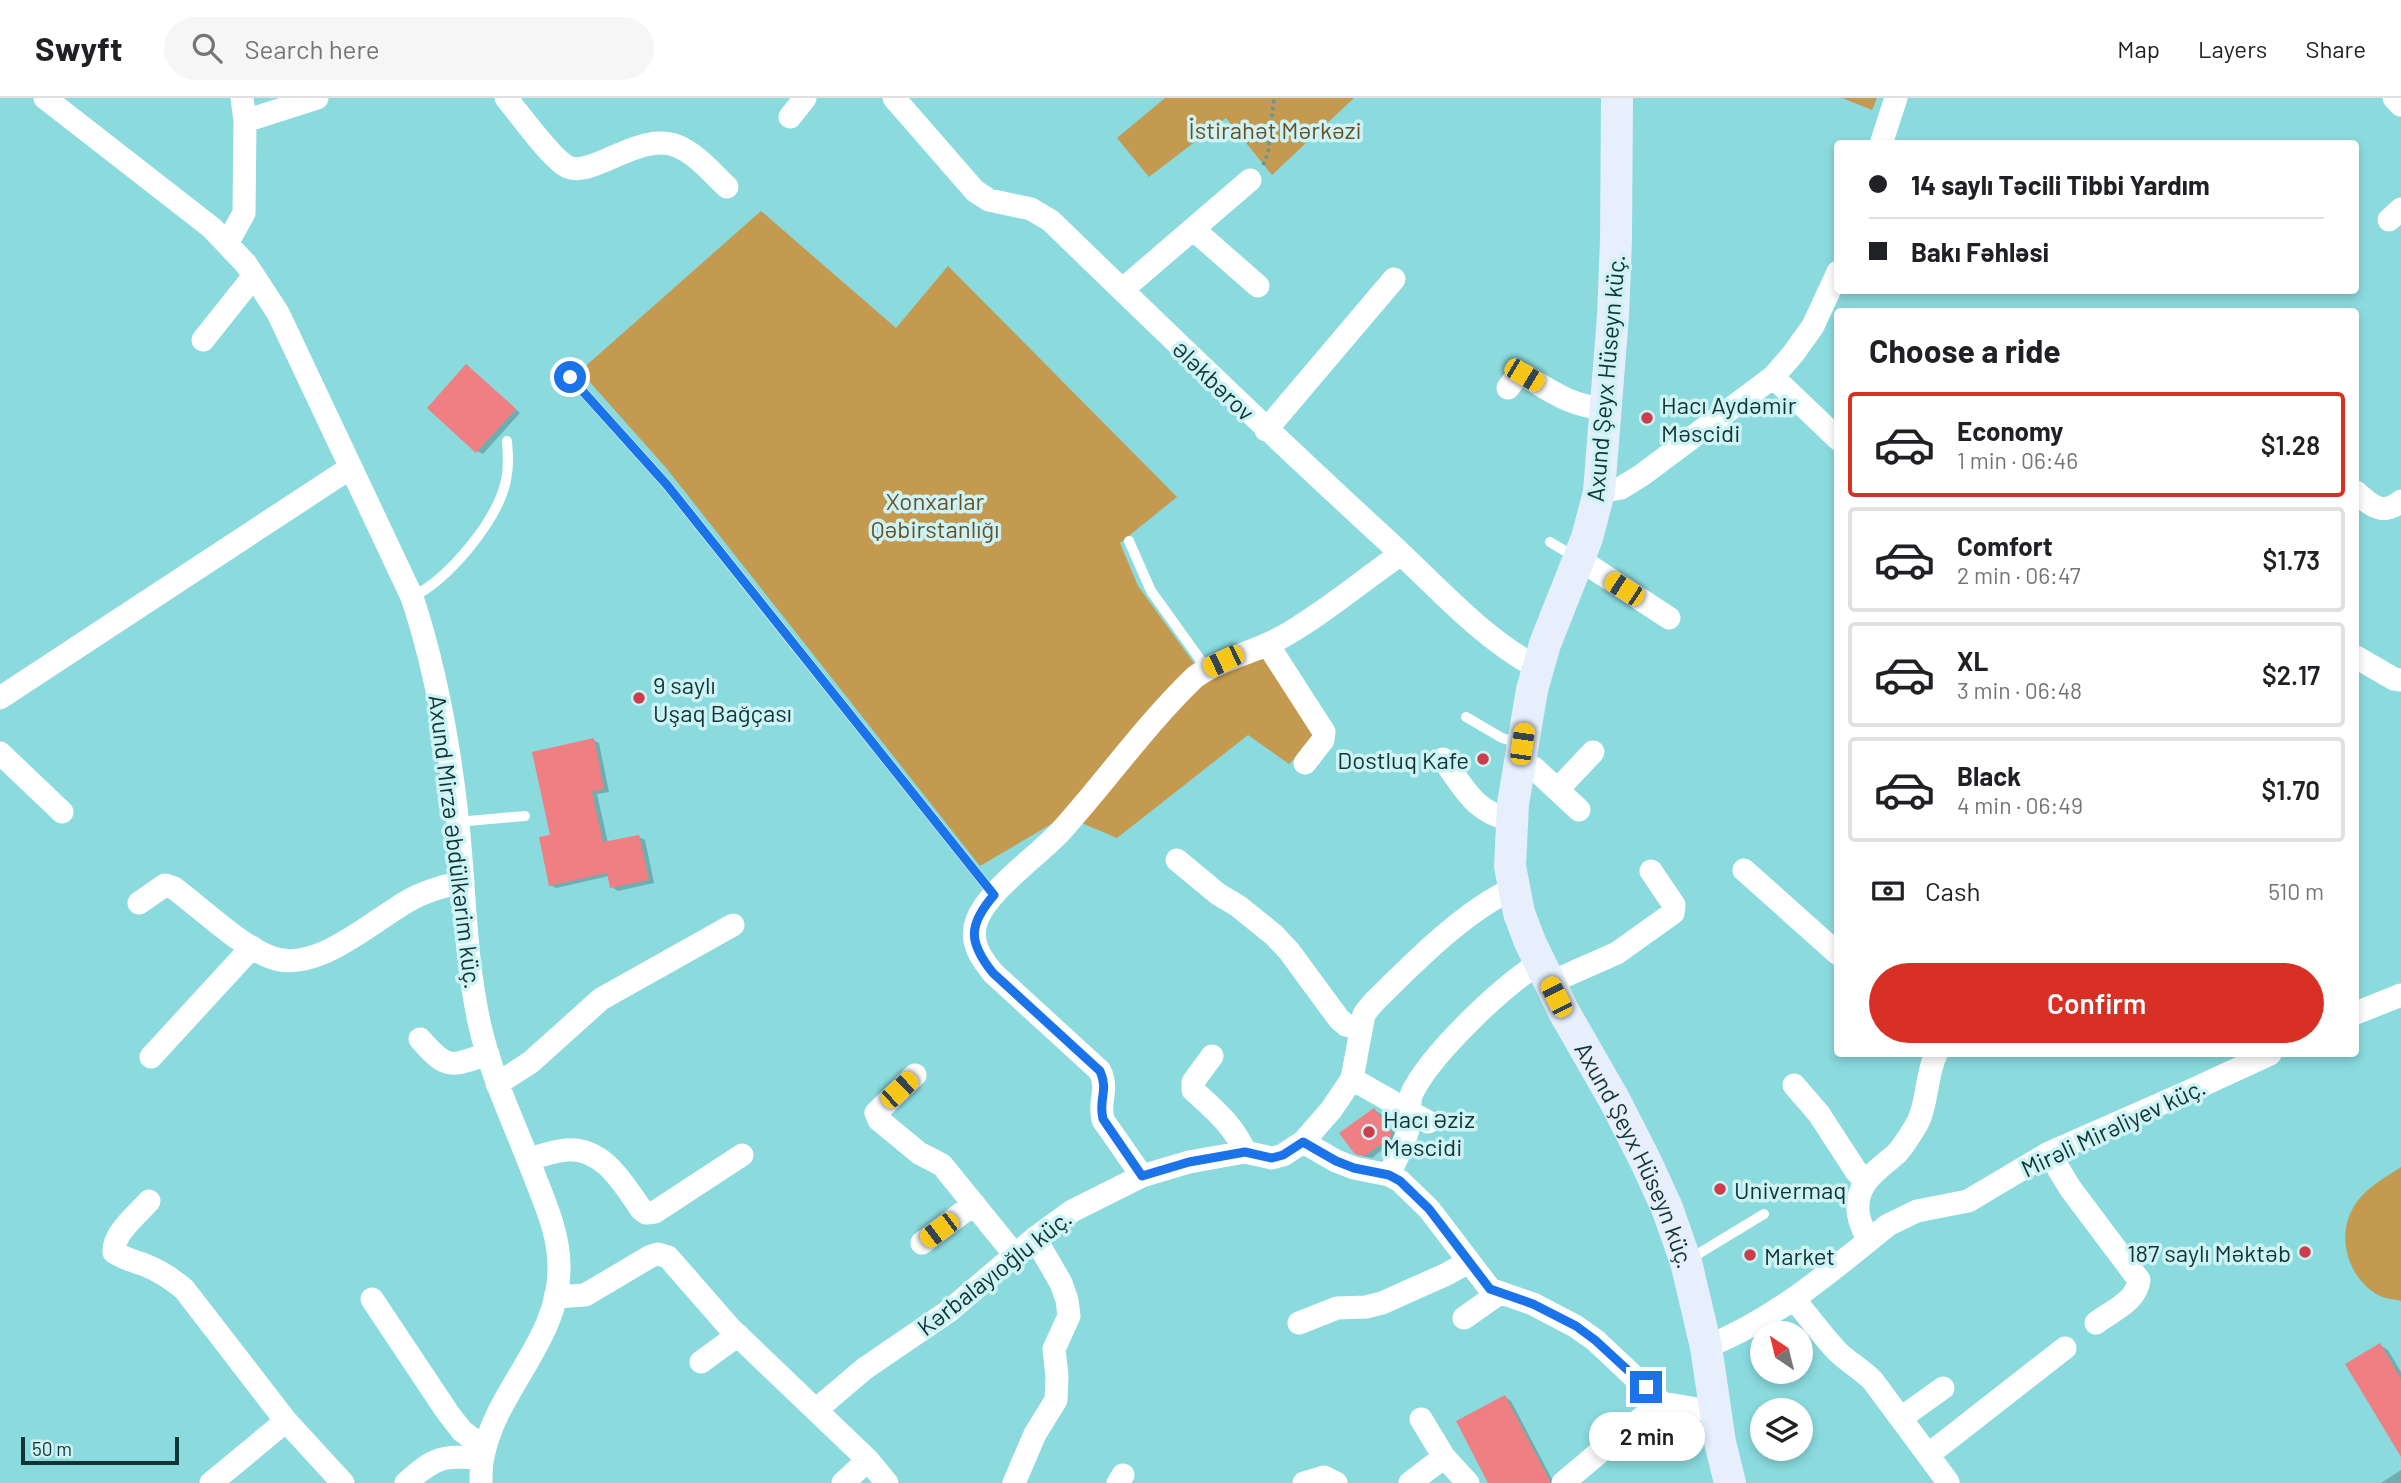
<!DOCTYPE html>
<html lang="en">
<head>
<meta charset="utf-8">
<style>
  :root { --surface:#fff; --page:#f6f6f6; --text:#202124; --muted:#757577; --line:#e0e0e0; --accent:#d93025 }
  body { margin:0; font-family:Barlow,sans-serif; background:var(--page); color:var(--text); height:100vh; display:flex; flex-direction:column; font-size:26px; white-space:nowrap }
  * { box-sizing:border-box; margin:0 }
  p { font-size:23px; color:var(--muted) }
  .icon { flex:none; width:38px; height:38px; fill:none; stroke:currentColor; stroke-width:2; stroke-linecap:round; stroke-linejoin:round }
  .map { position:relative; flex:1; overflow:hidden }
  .panel { position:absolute; left:1834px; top:210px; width:525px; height:749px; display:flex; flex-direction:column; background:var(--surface); border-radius:7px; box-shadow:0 4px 10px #0003 }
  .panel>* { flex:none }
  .banner { position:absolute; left:1834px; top:42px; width:525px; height:154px; border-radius:7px; box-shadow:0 4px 10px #0003; display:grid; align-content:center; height:154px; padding:0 35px; background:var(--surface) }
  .needle { width:46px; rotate:325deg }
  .controls { position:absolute; left:1750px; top:1223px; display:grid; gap:14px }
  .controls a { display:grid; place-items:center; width:63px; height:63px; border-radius:50%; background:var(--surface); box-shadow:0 4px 10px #0003; font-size:35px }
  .scale { position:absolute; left:21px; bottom:18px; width:158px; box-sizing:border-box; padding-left:7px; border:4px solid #113335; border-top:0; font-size:19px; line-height:24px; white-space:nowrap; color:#113335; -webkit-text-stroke:5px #cdf3f5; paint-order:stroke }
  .end { position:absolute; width:32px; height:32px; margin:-16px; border:9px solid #1a73e8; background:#fff; box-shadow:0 0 0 4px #fff }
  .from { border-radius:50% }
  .bubble { position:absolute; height:49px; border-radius:24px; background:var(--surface); box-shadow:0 4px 10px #0003; font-size:23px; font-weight:600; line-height:49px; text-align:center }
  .car { position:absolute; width:21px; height:42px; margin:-21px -10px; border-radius:9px; box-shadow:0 0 5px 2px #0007; background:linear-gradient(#f5c518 24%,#345 0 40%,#f5c518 0 76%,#345 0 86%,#f5c518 0) }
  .banner b { display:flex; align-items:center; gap:24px; height:66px; font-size:26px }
  .banner b+b { border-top:2px solid var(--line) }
  .banner i { width:18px; height:18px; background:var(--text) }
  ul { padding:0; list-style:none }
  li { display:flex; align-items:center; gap:21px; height:105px; margin:0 14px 10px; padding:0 21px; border:4px solid var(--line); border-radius:7px }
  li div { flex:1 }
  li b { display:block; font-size:26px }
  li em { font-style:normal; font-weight:600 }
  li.active { border-color:var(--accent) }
  li>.icon { width:63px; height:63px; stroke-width:1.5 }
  h2 { padding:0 35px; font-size:32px; line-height:84px }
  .pay { display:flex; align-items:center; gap:18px; height:77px; padding:0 35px; font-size:26px }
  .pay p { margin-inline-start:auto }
  .cta { display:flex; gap:14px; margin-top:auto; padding:14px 35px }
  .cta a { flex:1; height:80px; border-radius:42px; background:var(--accent); color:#fff; font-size:28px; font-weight:600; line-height:80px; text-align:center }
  header { display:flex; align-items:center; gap:42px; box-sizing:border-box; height:98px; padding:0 35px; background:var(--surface); border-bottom:2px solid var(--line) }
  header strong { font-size:33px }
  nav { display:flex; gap:38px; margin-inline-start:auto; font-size:24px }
  .search { width:490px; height:63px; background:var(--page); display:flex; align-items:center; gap:18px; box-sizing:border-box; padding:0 24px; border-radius:38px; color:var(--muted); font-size:26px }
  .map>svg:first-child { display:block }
</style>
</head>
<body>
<header>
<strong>Swyft</strong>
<div class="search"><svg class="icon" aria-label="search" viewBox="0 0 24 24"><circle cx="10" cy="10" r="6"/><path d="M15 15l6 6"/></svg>Search here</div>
<nav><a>Map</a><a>Layers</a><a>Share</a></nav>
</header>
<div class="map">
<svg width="2401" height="1385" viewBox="0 0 2401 1385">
  <rect width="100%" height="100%" fill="#8adade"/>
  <!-- green -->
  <path fill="#c49a51" d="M1165 0H1354L1272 77 1226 20 1149 79 1117 40Z
    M1842 0H1877L1872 12Z
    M761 113 896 230 948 168 1177 399 1120 445 1138 488 1204 579 1270 559 1319 637 1289 666 1248 637 1117 740 1065 718 980 768 667 371 580 273Z
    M2401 1069V1203C2394 1201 2386 1201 2380 1198 2350 1183 2336 1142 2352 1112 2362 1092 2383 1081 2401 1069Z"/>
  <!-- shadow -->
  <path fill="#0003" d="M472 272 520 315 483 356 477 353Z
    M593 642 599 645 609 694 597 696 608 745 639 739 645 742 654 785 618 793 612 789 609 778 556 790 551 787 552 738Z
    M1374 1012 1380 1015 1398 1039 1372 1060 1362 1058Z
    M2380 1247 2388 1252 2401 1274V1356Z
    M1505 1299 1511 1303 1554 1385H1490Z
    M2401 1372V1385H2381Z"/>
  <!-- building -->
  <path fill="#ef7f82" d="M466 266 516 311 476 355 427 310Z
    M594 640 604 691 592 694 603 744 639 737 649 782 610 790 607 775 549 788 539 739 550 737 532 654Z
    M1374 1010 1392 1035 1391 1039 1365 1058 1358 1057 1354 1055 1339 1035Z
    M2380 1245 2401 1281V1359L2345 1266Z
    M1505 1297 1550 1383 1549 1385H1488L1456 1323Z"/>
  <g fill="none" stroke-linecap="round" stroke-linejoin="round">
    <!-- path -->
    <path stroke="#5b999c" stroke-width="3.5" stroke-dasharray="3.5 3.5" stroke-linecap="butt" d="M1263 67 1268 55 1274 0"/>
    <!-- service -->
    <path stroke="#fff" stroke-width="10" d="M570 279 667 387 994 797
      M1129 443 1151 493 1207 571
      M1550 444 1575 459
      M412 499C449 481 498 422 506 382 509 369 508 356 507 343
      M1466 619 1502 640 1519 645
      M457 724 525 718
      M1688 1162 1764 1116"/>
    <!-- minor -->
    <path stroke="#fff" stroke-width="23" d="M45 0 212 130 246 166 278 215 412 499C436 572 450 650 458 727 465 794 465 862 480 928 492 981 517 1031 536 1082 547 1110 559 1138 559 1168 561 1241 495 1292 483 1359 481 1367 481 1376 481 1385
      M506 0C519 15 552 62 568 69 593 80 639 33 677 48 697 56 712 75 727 89
      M894 0 975 93 989 102 1031 111 1051 123C1160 229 1269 334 1381 437 1432 483 1477 537 1538 570
      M2394 0 2401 7
      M790 19 805 0
      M245 23 317 0
      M1881 46 1896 0
      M2389 122 2401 111
      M1193 131 1258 188
      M228 144 244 115 245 23 242 0
      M1122 192 1250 82
      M203 242 254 178
      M1773 279 1838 341
      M1508 290 1517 278 1524 277C1554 295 1569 307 1605 311
      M1266 332 1394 181
      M1599 394 1621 390 1642 377 1773 279 1793 256 1813 228 1838 174
      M2356 394C2371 407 2382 419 2401 403
      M1579 461 1669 520
      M1268 547 1324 634 1323 642 1305 665
      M2356 559 2394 581 2401 582
      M0 600 350 370
      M0 655 62 714
      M1443 661C1464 690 1475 715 1512 722
      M1519 666 1534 670 1579 712
      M1558 691 1593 654
      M1177 762 1218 796 1238 808 1274 837 1289 853 1339 921 1346 927 1360 931
      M1744 772 1838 856
      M139 805 165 787 174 790C202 811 238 846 270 859 315 877 369 825 408 803 425 793 443 788 463 784
      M1549 885 1617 855 1673 815 1674 807 1651 773
      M2356 915 2401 897
      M420 941C448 973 450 968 488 956
      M1212 958 1193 984V992C1214 1011 1234 1028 1245 1054
      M151 959 252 849
      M915 977 876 1015 879 1022 919 1055 942 1067 1015 1157
      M1352 981 1428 1024
      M497 986 531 964 601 901 733 827
      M1794 987 1819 1016 1856 1073 1865 1083
      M1303 1044 1336 1063 1354 1070 1389 1077 1400 1083 1429 1111 1490 1191 1533 1206 1575 1228 1595 1242 1662 1305 1715 1314
      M2049 1055 2070 1090 2139 1182C2137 1203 2112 1213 2096 1225
      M528 1061C541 1058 554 1053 566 1052 603 1049 623 1085 641 1111L646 1115 655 1114 742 1057
      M1389 1077C1396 1061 1406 1044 1409 1027 1410 1016 1408 1006 1412 995 1430 957 1503 887 1540 865
      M1142 1078 1103 1022C1098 1002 1109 993 1100 973L993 875C980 859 969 843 977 822 988 792 1038 758 1061 733 1106 683 1146 626 1195 579 1222 560 1254 555 1282 539 1322 517 1363 482 1401 456
      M149 1103C137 1117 113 1135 114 1154 124 1161 134 1163 145 1167 160 1173 172 1181 184 1191L286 1323 343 1385
      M1868 1143C1864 1133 1858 1122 1858 1112 1856 1084 1878 1072 1896 1056 1904 1048 1912 1034 1918 1024 1928 1003 1926 977 1936 956
      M922 1145 974 1106
      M555 1199 585 1197 651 1158 658 1156 668 1159 730 1230 868 1362 887 1385
      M372 1201 448 1315 462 1333 485 1350
      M1794 1201C1808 1218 1821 1236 1836 1252 1847 1264 1862 1271 1873 1283L1948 1384
      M1464 1220 1498 1196
      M1299 1225 1337 1210 1366 1209 1382 1205 1447 1176 1468 1164
      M1706 1249C1775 1222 1831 1173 1888 1127L1917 1113 1968 1103 2049 1055 2192 992 2270 956
      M701 1264 738 1237
      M816 1312 864 1271 949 1213 1035 1140 1072 1113 1142 1078 1189 1064 1245 1054 1272 1060 1283 1057 1303 1044 1331 1012 1352 981 1364 916 1373 905C1410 868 1465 812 1513 791
      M1901 1320 1943 1290
      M1421 1321 1444 1359
      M1928 1357 2065 1250
      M211 1385 286 1323
      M406 1385C436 1358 442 1358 482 1360
      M843 1385 868 1362
      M1014 1385 1035 1336 1056 1302 1057 1278 1054 1251 1069 1218 1067 1202 1061 1185 1035 1140
      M1118 1385 1123 1377
      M1304 1385 1324 1379 1336 1385
      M1410 1385 1444 1359 1468 1385
      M1563 1385 1627 1331 1662 1305"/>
    <!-- secondary -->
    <path stroke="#e7effc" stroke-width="32" id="s1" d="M1617 0 1616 142 1613 218 1599 394 1587 440 1545 546 1532 592 1513 706 1510 768 1519 815 1530 844 1564 914 1615 1003 1646 1064 1667 1110 1686 1164 1706 1249 1720 1344 1730 1385"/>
  </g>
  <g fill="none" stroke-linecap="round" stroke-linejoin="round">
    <!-- route -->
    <path stroke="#1a73e8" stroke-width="9" d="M570 279 667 387 994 797C968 827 968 844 993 875L1100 973C1109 993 1098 1001 1103 1021L1142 1078 1189 1064 1245 1054 1272 1060 1283 1057 1303 1044 1336 1063 1354 1070 1389 1077 1400 1083 1429 1111 1490 1191 1533 1206 1576 1228 1595 1242 1646 1289"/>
  </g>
  <!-- markers -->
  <g fill="#cd3d4b" stroke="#cdf3f5" stroke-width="2.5">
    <circle cx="1647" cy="320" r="7"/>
    <circle cx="639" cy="600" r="7"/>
    <circle cx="1483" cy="661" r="7"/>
    <circle cx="1369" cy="1034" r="7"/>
    <circle cx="1720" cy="1091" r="7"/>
    <circle cx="2305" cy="1154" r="7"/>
    <circle cx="1750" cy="1157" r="7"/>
  </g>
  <g text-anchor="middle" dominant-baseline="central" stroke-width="7" stroke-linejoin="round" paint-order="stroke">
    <!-- park labels -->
    <g font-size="24" fill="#685026" stroke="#cdf3f5">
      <text x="1275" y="31">İstirahət Mərkəzi</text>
      <text x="935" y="402">Xonxarlar<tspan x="935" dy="28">Qəbirstanlığı</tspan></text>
    </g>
    <!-- street labels -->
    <g font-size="24" fill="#113335" stroke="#cdf3f5">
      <text transform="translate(1605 280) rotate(-85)">Axund Şeyx Hüseyn küç.</text>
      <text transform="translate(1214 282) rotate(44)">Ələkbərov</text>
      <text transform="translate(456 744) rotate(83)">Axund Mirzə Əbdülkərim küç.</text>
      <text transform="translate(2113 1029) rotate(-25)">Mirəli Mirəliyev küç.</text>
      <text stroke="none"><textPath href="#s1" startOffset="1099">Axund Şeyx Hüseyn küç.</textPath></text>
      <text transform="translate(994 1174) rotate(-38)">Kərbalayıoğlu küç.</text>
    </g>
    <!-- poi labels -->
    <g font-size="24" fill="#113335" stroke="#cdf3f5" text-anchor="start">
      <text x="1661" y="306">Hacı Aydəmir<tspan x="1661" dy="28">Məscidi</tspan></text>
      <text x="653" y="586">9 saylı<tspan x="653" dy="28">Uşaq Bağçası</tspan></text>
      <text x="1469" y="661" text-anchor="end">Dostluq Kafe</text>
      <text x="1383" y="1020">Hacı Əziz<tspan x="1383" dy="28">Məscidi</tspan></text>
      <text x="1734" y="1091">Univermaq</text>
      <text x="2291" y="1154" text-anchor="end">187 saylı Məktəb</text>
      <text x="1764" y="1157">Market</text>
    </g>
  </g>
</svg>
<div class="controls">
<a><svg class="needle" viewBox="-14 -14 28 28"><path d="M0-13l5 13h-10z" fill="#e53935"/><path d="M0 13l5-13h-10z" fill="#757577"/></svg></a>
<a><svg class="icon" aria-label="layers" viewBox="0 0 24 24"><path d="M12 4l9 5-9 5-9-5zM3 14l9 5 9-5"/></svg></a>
</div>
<div class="scale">50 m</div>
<i class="end from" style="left:570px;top:279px"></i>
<i class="end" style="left:1646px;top:1289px"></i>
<div class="bubble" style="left:1589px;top:1314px;width:116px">2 min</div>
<i class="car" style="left:1524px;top:277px;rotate:121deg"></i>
<i class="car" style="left:1624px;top:491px;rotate:303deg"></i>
<i class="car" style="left:1223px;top:563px;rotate:244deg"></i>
<i class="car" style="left:1522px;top:646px;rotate:8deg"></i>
<i class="car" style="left:1556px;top:899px;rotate:333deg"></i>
<i class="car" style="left:899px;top:992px;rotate:47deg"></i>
<i class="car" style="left:939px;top:1132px;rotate:233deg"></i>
<div class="banner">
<b><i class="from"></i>14 saylı Təcili Tibbi Yardım</b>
<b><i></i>Bakı Fəhləsi</b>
</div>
<section class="panel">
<h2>Choose a ride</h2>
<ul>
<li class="active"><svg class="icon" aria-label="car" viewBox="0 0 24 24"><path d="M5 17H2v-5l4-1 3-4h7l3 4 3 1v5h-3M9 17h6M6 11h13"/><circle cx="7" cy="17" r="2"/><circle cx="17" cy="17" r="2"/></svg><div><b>Economy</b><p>1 min · 06:46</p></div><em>$1.28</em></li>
<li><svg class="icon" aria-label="car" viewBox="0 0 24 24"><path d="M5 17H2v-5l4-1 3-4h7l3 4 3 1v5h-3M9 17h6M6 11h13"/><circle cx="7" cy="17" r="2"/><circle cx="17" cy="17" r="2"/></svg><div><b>Comfort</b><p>2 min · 06:47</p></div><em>$1.73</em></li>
<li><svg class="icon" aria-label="car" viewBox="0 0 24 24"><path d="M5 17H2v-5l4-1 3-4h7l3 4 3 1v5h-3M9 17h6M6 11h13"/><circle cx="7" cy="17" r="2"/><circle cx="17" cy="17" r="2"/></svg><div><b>XL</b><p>3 min · 06:48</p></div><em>$2.17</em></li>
<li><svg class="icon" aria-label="car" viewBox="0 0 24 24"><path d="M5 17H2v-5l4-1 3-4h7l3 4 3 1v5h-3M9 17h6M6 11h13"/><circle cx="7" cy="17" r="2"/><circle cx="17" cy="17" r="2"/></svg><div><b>Black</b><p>4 min · 06:49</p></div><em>$1.70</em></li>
</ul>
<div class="pay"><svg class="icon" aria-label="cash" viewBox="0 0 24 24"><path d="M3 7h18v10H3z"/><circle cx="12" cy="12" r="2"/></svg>Cash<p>510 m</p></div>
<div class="cta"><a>Confirm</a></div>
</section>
</div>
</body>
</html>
